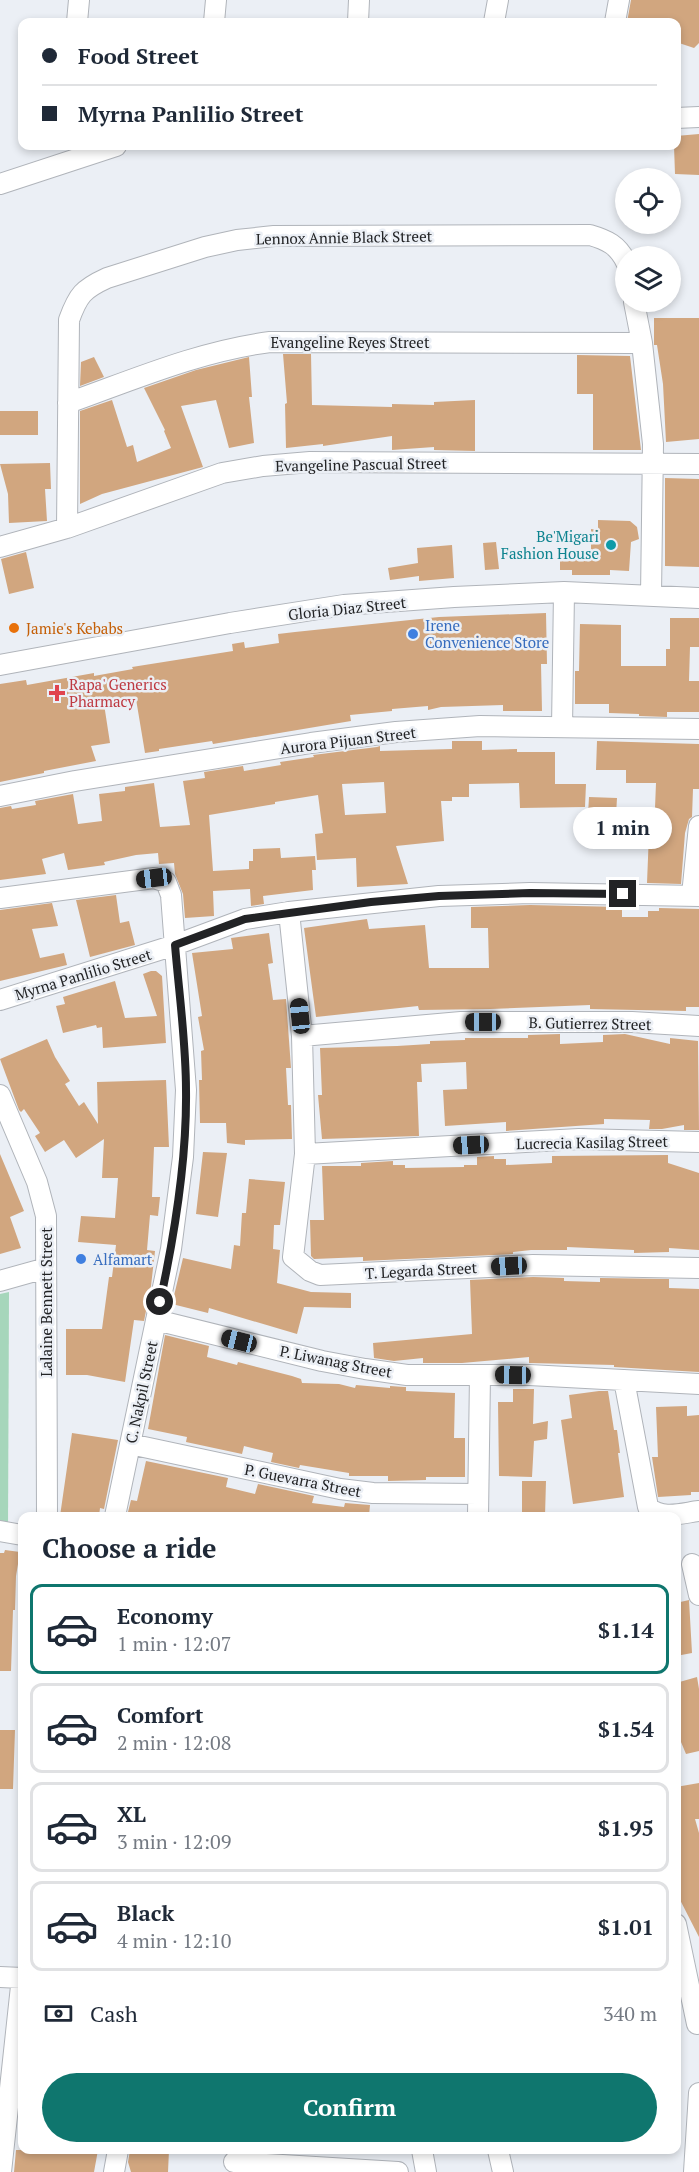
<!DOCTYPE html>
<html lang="en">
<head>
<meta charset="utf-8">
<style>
  :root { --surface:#fff; --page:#f2f2f3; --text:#1f2937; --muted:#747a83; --line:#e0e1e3; --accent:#0f766e }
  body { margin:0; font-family:"PT Serif",serif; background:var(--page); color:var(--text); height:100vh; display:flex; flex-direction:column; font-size:22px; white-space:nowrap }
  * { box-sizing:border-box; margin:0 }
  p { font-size:20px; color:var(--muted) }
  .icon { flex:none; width:33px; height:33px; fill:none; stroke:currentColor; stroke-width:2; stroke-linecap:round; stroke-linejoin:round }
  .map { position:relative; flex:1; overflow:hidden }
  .details { position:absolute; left:18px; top:1512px; width:663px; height:642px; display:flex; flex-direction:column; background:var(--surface); border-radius:12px; box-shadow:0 3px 9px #0003 }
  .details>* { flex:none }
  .banner { position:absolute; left:18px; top:18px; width:663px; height:132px; border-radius:12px; box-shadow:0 3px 9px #0003; display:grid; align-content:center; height:132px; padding:0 24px; background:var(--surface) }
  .fabs { position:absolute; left:615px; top:168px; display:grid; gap:12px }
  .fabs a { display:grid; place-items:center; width:66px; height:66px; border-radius:50%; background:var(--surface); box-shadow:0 3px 9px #0003; font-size:30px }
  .end { position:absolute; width:27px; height:27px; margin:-14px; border:8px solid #222325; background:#fff; box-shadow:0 0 0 3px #fff }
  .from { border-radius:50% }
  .bubble { position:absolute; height:42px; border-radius:21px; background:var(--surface); box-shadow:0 3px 9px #0003; font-size:20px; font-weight:800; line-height:42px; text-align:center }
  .car { position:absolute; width:18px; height:36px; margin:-18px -9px; border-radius:8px; box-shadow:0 0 4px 2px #0007; background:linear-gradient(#222 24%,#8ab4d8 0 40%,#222 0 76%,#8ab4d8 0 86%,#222 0) }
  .banner b { display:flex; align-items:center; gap:21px; height:57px; font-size:22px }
  .banner b+b { border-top:2px solid var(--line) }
  .banner i { width:15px; height:15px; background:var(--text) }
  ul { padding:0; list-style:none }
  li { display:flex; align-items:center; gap:18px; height:90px; margin:0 12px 9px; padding:0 12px; border:3px solid var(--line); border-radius:12px }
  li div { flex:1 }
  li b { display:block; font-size:22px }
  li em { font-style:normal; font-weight:800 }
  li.current { border-color:var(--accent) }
  li>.icon { width:54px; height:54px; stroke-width:1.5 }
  h2 { padding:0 24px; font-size:27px; line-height:72px }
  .pay { display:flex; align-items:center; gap:15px; height:66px; padding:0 24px; font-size:22px }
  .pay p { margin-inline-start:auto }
  .cta { display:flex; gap:12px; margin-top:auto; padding:12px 24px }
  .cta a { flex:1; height:69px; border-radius:36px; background:var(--accent); color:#fff; font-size:24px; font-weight:800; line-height:69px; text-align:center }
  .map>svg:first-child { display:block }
</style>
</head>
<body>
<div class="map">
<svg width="699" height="2172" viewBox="0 0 699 2172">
  <rect width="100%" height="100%" fill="#ebeff5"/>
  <!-- green -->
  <path fill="#a6d6bb" d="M9 1292 8 1532 0 1531V1294Z"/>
  <!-- building -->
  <path fill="#d1a67f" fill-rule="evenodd" d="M631 0H699V43L694 48 676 42V22H627Z
    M699 134V175L675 174 674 146H676V136Z
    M654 318H699V439L666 442 663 384 657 345H654Z
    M283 354H311L312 405 392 407V404L434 405V402L475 400V451L434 450V447L392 450V436L323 446V444L286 448 285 404 287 403Z
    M577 355 630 356 641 450H593V394H577Z
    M94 357 104 377 80 386 81 362Z
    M249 357 252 397H249L254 443 229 448 216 400 181 406 203 467 102 494 80 504V411L112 400 127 447 133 445 137 462 171 448 164 431 165 430 144 388 196 370Z
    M0 411H38V435H0Z
    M50 463 51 489H45L47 521 9 523 8 494 0 464Z
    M665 478 699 479V567L665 566Z
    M598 520 630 521 637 527 639 539 631 542 629 571 610 570V575H572V570H560V552L591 550V529L598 530Z
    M496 542 499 569 485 570 483 543Z
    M452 545 454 578 419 581V576L390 580 388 568 418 563 417 548Z
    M26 552 34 588 9 594 1 559Z
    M546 613 547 664H541L542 711H503V705L441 707 428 710V706L392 709V711L350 715 351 721 213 744 212 741 159 749V751L145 753 136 699 104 704 110 743 91 746 96 761 44 771V773L0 782V684L26 680 27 685 94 673V676L133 669 132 667 233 651 232 644 244 642 245 648 279 643 278 634 295 632 439 617Z
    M670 618H699V647H690L689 681H699V712H667V717L639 716V714L609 713V704H575V671H579L580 624 621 625V666H666V649H670Z
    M452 741H482V750L517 749V752H555V784H586L585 807 520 808 519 783 469 784V797H452V801H441L444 841 396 846 408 884 357 887 356 858 317 860 315 834 323 833 318 795 275 802V804L209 815 213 871 249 869V861H253V849L280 848 281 858 315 856 316 870H312L313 890 263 896 264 904 251 906 250 889 213 891 214 916 185 918 183 894 175 874 174 863 159 864 158 853 136 855 104 862 105 865 68 870 64 853 42 859 46 874 0 880V808L11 806 12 809 36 805 35 801 73 794 78 824 102 821 99 794 125 791V787L154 783 160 827 190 825 183 781 205 778 204 772 243 766 244 771 281 765 280 762 314 757 313 755 377 747 380 746V751L452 749ZM384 782 386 813 345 815 342 784Z
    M597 741 699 744V789H693L692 817 689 819 685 833 681 884 647 883 649 833H654L656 783H626V770H596Z
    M589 797 617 798 616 815H588Z
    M116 895 120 923 129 921 135 945 90 957 76 900Z
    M52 903 58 926 32 929 40 958 64 953 67 965 0 981V910Z
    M530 905 622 907V917H648V911H659V908L699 909V1007H686V1011L590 1009V1005L490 1009 419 1010 418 1006 316 1017 304 928 367 919 369 929 425 925 429 968H489L488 928H471V907Z
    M269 933 273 963 268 964 273 1000 286 999 291 1068H286L288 1105H291L292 1139 245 1140V1145L227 1143 226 1123H200L199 1080H202L201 1051 204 1050 198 1017 202 1016 192 953 233 949 231 938Z
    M151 971H156L162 976 166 1043 103 1048 102 1027 97 1028 96 1025 63 1033 56 1006 65 1004 63 997 115 981 125 1018 157 1016 143 974Z
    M560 1034V1044L603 1042V1035L625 1034 670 1044V1038L698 1041 699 1130H684V1125L662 1129H649L650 1120 604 1119V1124L506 1131V1122L445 1126 443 1090 467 1089 466 1062 421 1064 422 1082H417L419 1136 322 1139 318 1095H322L320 1048 397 1046 430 1044V1041L465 1040V1038H528V1035Z
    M47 1039 55 1057 70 1081 65 1084 79 1106 84 1102 98 1124 97 1082 166 1080 169 1147H154L152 1197H160L158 1216 150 1215 147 1250 155 1251 151 1286 144 1321 134 1320 125 1382 87 1375H66V1329H102L109 1277H112L116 1245 78 1242 81 1216 115 1218 118 1178H102L104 1139 76 1158 64 1140 45 1152 35 1136 40 1133 24 1109 21 1112 19 1110 0 1059Z
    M203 1152 227 1153 218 1217 196 1214Z
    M0 1154 24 1211 10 1217 21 1248 0 1254Z
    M668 1155V1163L699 1173V1250L669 1248V1252L634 1253V1250L567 1247V1250H531L513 1252V1254L363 1261V1257L314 1259 311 1256 310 1220H324L322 1166H361V1163L393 1161V1165H405V1168L464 1167V1165H477V1157L494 1156V1159H506V1165L552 1163V1156Z
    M249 1179 285 1182 280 1225H274L273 1249 280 1250 277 1283 311 1292 351 1293V1308L304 1307 297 1334 209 1308 208 1313 172 1304 183 1258 231 1269 234 1245 240 1246 242 1213H246Z
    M533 1277 564 1278V1281L600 1282V1278L669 1279V1288L699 1289V1372L614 1367V1365L529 1363V1357L462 1363H423V1358L394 1361 374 1358 373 1343 472 1334 470 1280Z
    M165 1335 209 1346 207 1357 237 1365 238 1362 292 1376 301 1379 302 1383 339 1384 355 1388 356 1385 390 1388V1386L404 1387H406V1391L455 1393 454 1438H465V1477H426V1480L388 1481V1476H349V1473L300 1465 299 1468 271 1462 273 1453 244 1446 242 1454 186 1442 187 1437 148 1429Z
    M513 1389H534L533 1424 548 1421 547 1439 534 1441 532 1477 499 1476 498 1402H513Z
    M599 1391H608L614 1430H617L620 1453H618L624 1497 573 1504 561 1420 572 1418 569 1395Z
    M687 1406V1416L699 1415V1492H691V1495L658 1497 652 1457H658L656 1407Z
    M72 1433 118 1440 104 1509 100 1508 99 1516H60Z
    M146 1461 228 1478 226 1487 255 1494 258 1484 314 1496 312 1503 344 1507 345 1503 370 1505 369 1516H131V1512H128L131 1500 137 1501Z
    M522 1481H546L545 1516H522Z
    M5 1550 20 1552 16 1576 15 1610H13L11 1671H0V1553H4Z
    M689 1600 692 1653 676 1656V1603Z
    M697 1677 699 1689V1751L686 1754 676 1730V1683Z
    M0 1730H15L13 1789H0Z
    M699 1783V1819H695L699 1833V1937L676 1892V1787Z
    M16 2150H98L94 2172H14Z
    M130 2150H169L168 2172H131L128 2162Z"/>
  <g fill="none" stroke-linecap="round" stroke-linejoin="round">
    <defs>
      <path id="minor" d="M77 22 79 0
        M214 22 216 0
        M358 22 359 0
        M494 22 498 0
        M615 22 619 0
        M676 118 699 117
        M0 184 116 146
        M634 302 642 343 653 444 651 596
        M68 403C135 379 200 351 270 342L642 343
        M67 528 69 320C78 295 83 289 107 278L205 247 237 240 274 236 590 235C607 240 618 245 626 262
        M0 547 67 528 222 473 263 466 310 462 699 464
        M0 665 230 623 344 605 454 597 564 592 699 598
        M562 727 564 592
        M0 796 75 781 311 743 396 732 480 726 699 729
        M692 895 699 826
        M0 898 154 878 166 882 171 895 186 1090 183 1157 171 1249 115 1516
        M289 912 302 1036 305 1154 293 1257 310 1271 320 1275 533 1265 699 1268
        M0 1000 175 945 245 919 289 912 439 896 530 893 699 896
        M302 1036 461 1022H632L699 1026
        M0 1095 37 1182 46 1216 47 1516
        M305 1154 579 1139 699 1142
        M0 1281 46 1268
        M156 1320 322 1361 365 1369 407 1375H529L699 1384
        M624 1380 648 1507C662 1520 682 1513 699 1511
        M130 1444 340 1489 373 1493 478 1494
        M478 1516 480 1375
        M0 1531 22 1535
        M692 1564 699 1595
        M676 1924 697 2024
        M0 1977 22 1978
        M422 2150 426 2172
        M498 2150 503 2172
        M234 2162 398 2172
        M1 2172 22 1977
        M114 2172 118 2150
        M694 2172 699 2093"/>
    </defs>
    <!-- minor casing -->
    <use href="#minor" stroke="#b0b4ba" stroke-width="22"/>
    <!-- minor -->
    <use href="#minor" stroke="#fff" stroke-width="20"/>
  </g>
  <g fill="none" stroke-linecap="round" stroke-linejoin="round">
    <!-- route -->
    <path stroke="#222325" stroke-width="8" d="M160 1302C175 1233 187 1161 186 1090 186 1042 179 993 175 945L245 919 371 902 439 896 530 893 623 894"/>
  </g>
  <!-- markers -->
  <circle fill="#0f9aa8" stroke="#ebeff5" stroke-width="2" cx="611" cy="545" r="6"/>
  <circle fill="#e8710a" stroke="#ebeff5" stroke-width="2" cx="14" cy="628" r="6"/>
  <g fill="#3f7fe0" stroke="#ebeff5" stroke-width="2">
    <circle cx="413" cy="634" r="6"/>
    <circle cx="81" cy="1259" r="6"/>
  </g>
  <path fill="#e0444e" stroke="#ebeff5" stroke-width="2" d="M54 684h6v6h6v6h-6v6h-6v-6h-6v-6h6z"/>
  <g text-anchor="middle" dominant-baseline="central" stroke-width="5" stroke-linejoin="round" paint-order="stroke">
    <!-- street labels -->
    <g font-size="15" fill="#222325" stroke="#ebeff5">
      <text transform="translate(344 237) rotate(-1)">Lennox Annie Black Street</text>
      <text x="350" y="342">Evangeline Reyes Street</text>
      <text transform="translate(361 464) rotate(-1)">Evangeline Pascual Street</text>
      <text transform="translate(347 608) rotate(-6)">Gloria Diaz Street</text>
      <text transform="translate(348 740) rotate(-7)">Aurora Pijuan Street</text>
      <text transform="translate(83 974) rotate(-17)">Myrna Panlilio Street</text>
      <text transform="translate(590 1023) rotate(1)">B. Gutierrez Street</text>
      <text transform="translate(592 1142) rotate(-1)">Lucrecia Kasilag Street</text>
      <text transform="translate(421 1270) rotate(-3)">T. Legarda Street</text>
      <text transform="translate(46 1302) rotate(-90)">Lalaine Bennett Street</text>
      <text transform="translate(336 1361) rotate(11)">P. Liwanag Street</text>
      <text transform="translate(141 1392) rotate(-78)">C. Nakpil Street</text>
      <text transform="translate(303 1480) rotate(11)">P. Guevarra Street</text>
    </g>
    <!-- culture labels -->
    <g font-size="15" fill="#0d838f" stroke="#ebeff5" text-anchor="end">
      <text x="599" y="536">Be'Migari<tspan x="599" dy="17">Fashion House</tspan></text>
    </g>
    <!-- shop labels -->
    <g font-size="15" fill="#366cbe" stroke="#ebeff5" text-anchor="start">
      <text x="425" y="625">Irene<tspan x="425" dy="17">Convenience Store</tspan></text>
      <text x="93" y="1259">Alfamart</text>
    </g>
    <!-- food labels -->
    <g font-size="15" fill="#c56008" stroke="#ebeff5" text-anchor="start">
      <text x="26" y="628">Jamie's Kebabs</text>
    </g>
    <!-- health labels -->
    <g font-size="15" fill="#be3a42" stroke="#ebeff5" text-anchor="start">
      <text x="69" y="684">Rapa' Generics<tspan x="69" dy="17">Pharmacy</tspan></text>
    </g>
  </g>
</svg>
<div class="fabs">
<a><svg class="icon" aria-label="locate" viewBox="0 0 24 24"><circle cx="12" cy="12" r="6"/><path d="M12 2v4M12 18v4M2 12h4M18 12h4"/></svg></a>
<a><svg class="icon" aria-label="layers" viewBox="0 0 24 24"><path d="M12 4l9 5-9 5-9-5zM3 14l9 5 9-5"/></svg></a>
</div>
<i class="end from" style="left:160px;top:1302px"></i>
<i class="end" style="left:623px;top:894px"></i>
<div class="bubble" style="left:573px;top:807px;width:99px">1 min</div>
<i class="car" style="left:154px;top:878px;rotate:263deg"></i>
<i class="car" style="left:300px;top:1016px;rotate:354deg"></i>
<i class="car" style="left:483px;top:1022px;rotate:270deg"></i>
<i class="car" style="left:471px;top:1145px;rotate:267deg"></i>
<i class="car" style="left:509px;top:1266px;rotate:267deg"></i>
<i class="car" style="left:239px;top:1341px;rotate:284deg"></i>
<i class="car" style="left:513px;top:1375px;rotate:271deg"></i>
<div class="banner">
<b><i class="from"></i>Food Street</b>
<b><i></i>Myrna Panlilio Street</b>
</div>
<section class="details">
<h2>Choose a ride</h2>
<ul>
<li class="current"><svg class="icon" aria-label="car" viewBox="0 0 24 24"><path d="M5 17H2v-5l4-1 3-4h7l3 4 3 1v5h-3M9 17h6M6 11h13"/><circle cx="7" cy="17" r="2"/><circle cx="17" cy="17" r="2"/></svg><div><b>Economy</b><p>1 min · 12:07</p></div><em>$1.14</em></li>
<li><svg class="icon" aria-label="car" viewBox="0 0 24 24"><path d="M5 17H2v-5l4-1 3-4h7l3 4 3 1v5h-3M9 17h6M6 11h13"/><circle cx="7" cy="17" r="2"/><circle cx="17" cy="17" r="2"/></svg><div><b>Comfort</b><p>2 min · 12:08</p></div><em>$1.54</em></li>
<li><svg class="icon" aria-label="car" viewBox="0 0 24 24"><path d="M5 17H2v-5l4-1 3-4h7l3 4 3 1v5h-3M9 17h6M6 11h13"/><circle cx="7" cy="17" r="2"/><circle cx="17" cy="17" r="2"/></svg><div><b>XL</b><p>3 min · 12:09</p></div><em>$1.95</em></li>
<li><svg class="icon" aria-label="car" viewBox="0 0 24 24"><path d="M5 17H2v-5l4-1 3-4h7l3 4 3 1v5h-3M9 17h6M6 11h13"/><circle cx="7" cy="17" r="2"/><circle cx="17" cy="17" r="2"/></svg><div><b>Black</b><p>4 min · 12:10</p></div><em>$1.01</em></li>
</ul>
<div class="pay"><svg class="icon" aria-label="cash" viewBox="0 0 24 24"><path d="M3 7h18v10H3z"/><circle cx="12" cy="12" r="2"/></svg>Cash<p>340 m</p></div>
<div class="cta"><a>Confirm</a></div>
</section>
</div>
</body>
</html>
